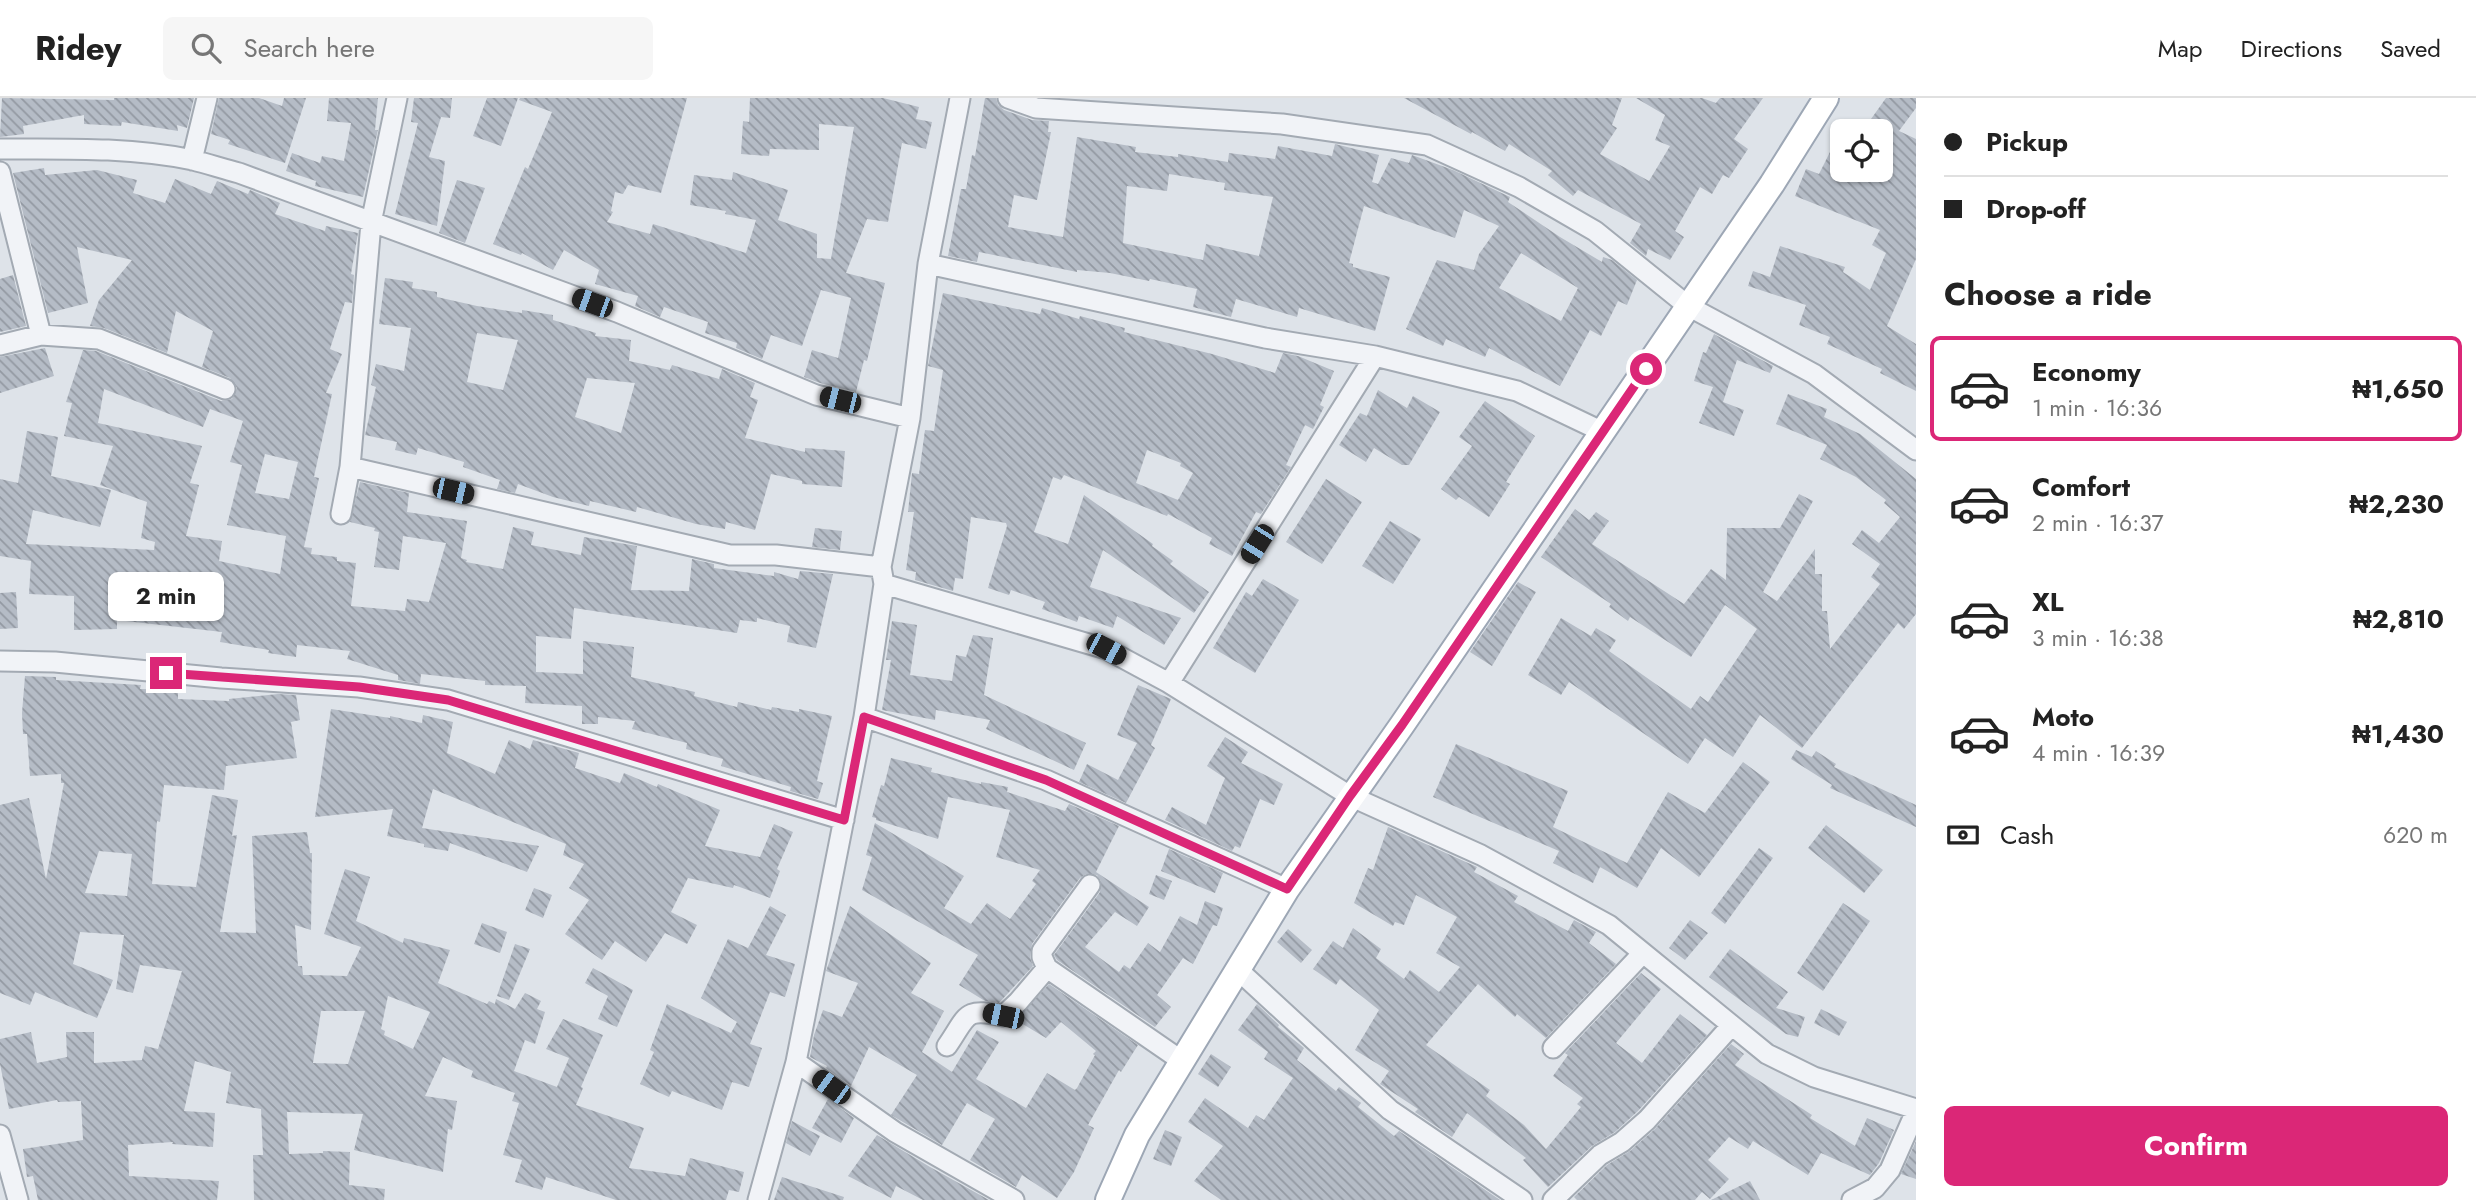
<!DOCTYPE html>
<html lang="en">
<head>
<meta charset="utf-8">
<style>
  :root { --surface:#fff; --page:#f6f6f6; --text:#222; --muted:#767676; --line:#e0e0e0; --accent:#db2777 }
  body { margin:0; font-family:Jost,sans-serif; background:var(--page); color:var(--text); height:100vh; display:flex; flex-direction:column; font-size:26px; white-space:nowrap }
  * { box-sizing:border-box; margin:0 }
  p { font-size:23px; color:var(--muted) }
  .icon { flex:none; width:38px; height:38px; fill:none; stroke:currentColor; stroke-width:2; stroke-linecap:round; stroke-linejoin:round }
  .map { position:relative; flex:1; overflow:hidden }
  .details { display:flex; flex-direction:column; background:var(--surface); width:560px }
  .details>* { flex:none }
  .top-card { display:grid; align-content:center; height:154px; padding:0 28px; background:var(--surface) }
  .tools { position:absolute; left:1830px; top:21px; display:grid; gap:14px }
  .tools a { display:grid; place-items:center; width:63px; height:63px; border-radius:10px; background:var(--surface); box-shadow:0 2px 5px #0004; font-size:35px }
  .end { position:absolute; width:32px; height:32px; margin:-16px; border:9px solid #db2777; background:#fff; box-shadow:0 0 0 4px #fff }
  .from { border-radius:50% }
  .bubble { position:absolute; height:49px; border-radius:10px; background:var(--surface); box-shadow:0 2px 5px #0004; font-size:23px; font-weight:700; line-height:49px; text-align:center }
  .car { position:absolute; width:21px; height:42px; margin:-21px -10px; border-radius:9px; box-shadow:0 0 5px 2px #0007; background:linear-gradient(#222 24%,#8ab4d8 0 40%,#222 0 76%,#8ab4d8 0 86%,#222 0) }
  .top-card b { display:flex; align-items:center; gap:24px; height:66px; font-size:26px }
  .top-card b+b { border-top:2px solid var(--line) }
  .top-card i { width:18px; height:18px; background:var(--text) }
  ul { padding:0; list-style:none }
  li { display:flex; align-items:center; gap:21px; height:105px; margin:0 14px 10px; padding:0 14px; border:4px solid transparent; border-radius:10px }
  li div { flex:1 }
  li b { display:block; font-size:26px }
  li em { font-style:normal; font-weight:700 }
  li.on { border-color:var(--accent) }
  li>.icon { width:63px; height:63px; stroke-width:1.5 }
  h2 { padding:0 28px; font-size:32px; line-height:84px }
  .pay { display:flex; align-items:center; gap:18px; height:77px; padding:0 28px; font-size:26px }
  .pay p { margin-inline-start:auto }
  .primary-button { display:flex; gap:14px; margin-top:auto; padding:14px 28px }
  .primary-button a { flex:1; height:80px; border-radius:10px; background:var(--accent); color:#fff; font-size:28px; font-weight:700; line-height:80px; text-align:center }
  header { display:flex; align-items:center; gap:42px; box-sizing:border-box; height:98px; padding:0 35px; background:var(--surface); border-bottom:2px solid var(--line) }
  header strong { font-size:33px }
  nav { display:flex; gap:38px; margin-inline-start:auto; font-size:24px }
  .search { width:490px; height:63px; background:var(--page); display:flex; align-items:center; gap:18px; box-sizing:border-box; padding:0 24px; border-radius:10px; color:var(--muted); font-size:26px }
  main { display:flex; flex:1; min-height:0 }
  .map>svg:first-child { display:block }
</style>
</head>
<body>
<header>
<strong>Ridey</strong>
<div class="search"><svg class="icon" aria-label="search" viewBox="0 0 24 24"><circle cx="10" cy="10" r="6"/><path d="M15 15l6 6"/></svg>Search here</div>
<nav><a>Map</a><a>Directions</a><a>Saved</a></nav>
</header>
<main>
<div class="map">
<svg width="1916" height="1102" viewBox="0 0 1916 1102">
  <defs>
    <pattern id="building-back-hatch" width="6" height="6" patternUnits="userSpaceOnUse" patternTransform="scale(1.75)"><rect width="6" height="6" fill="#b5bcc6"/><path d="M-1 5l2 2M0 0l6 6M5-1l2 2" fill="none" stroke="#9399a2"/></pattern>
  </defs>
  <rect width="100%" height="100%" fill="#dee3e9"/>
  <!-- building -->
  <path fill="url(#building-back-hatch)" fill-rule="evenodd" d="M2 0 114 2V0H194L187 30 177 27 178 33 122 24 121 28 84 26V17L23 28 24 36 0 39Z
    M219 0H259L282 8 284 0H306L285 65 228 46 230 42 211 36Z
    M329 0H378L375 32H378L363 99 315 88 316 83 286 73 292 55 320 65 322 58 344 63 351 25 327 23Z
    M414 0H452L450 20 441 19 429 59 445 63 437 128 395 116 418 25 411 24Z
    M487 0H518L501 48 473 38Z
    M520 0H687L661 95 628 87 623 96 615 94 611 113 613 114 607 124 650 136 653 126 746 155 756 122 725 116 726 113 690 107 694 77 732 82 733 74 788 92 778 122 817 136V160L831 161 854 29 819 26V52L770 51 769 58 741 56 743 23 749 24 750 0H883L919 9 916 21 932 24 926 51 902 45 888 124 867 121 846 175 885 185 867 263 864 262 856 294 820 285 804 279 812 252 838 260 851 200 821 192 802 248 771 237 762 261 736 250 737 245 705 235 708 224 664 209 660 219 635 208 638 198 595 186 599 172 564 152 553 172 522 155 521 157 493 146 525 69 528 71 552 14 519 2Z
    M985 0H996L998 7 1004 12 1032 22 1049 23 1048 34H1051L1037 102 1014 97 1008 129 1063 139 1077 39 1136 49 1135 54 1178 59V56L1228 64 1229 55 1275 61 1278 48 1332 58 1335 46 1379 57 1372 84 1378 86 1391 60 1409 65 1412 57 1453 72 1510 99 1508 104 1560 139 1602 164 1603 159 1612 162 1637 182 1627 207 1618 203 1601 238 1590 232 1560 288 1489 250 1485 259 1446 241 1443 248 1406 231 1437 162 1474 172 1479 156 1499 128 1464 112 1455 140 1364 108 1349 165 1353 166V169L1390 179 1375 233 1299 210 1297 219 1236 201 1231 219 1193 209 1197 191 1150 181 1149 183 1110 175 1077 172V174L979 154 977 164 948 158 961 91H966L972 57 975 58ZM1169 76 1225 85 1224 92 1273 99 1259 158 1206 146 1203 162 1123 145 1127 88 1167 93ZM1521 155 1578 190 1561 223 1499 190Z
    M1404 0H1622L1612 27 1617 30 1600 56 1649 83 1670 48 1655 42 1665 17 1636 0H1702L1716 5 1720 0H1763L1734 41 1748 51 1729 80 1723 77 1712 96 1700 89 1675 133 1684 139 1670 162 1648 151 1646 158 1630 145 1641 126 1578 92 1573 98 1548 77 1552 73 1509 46 1505 53 1472 34 1471 36Z
    M1886 0H1916V10L1899 33 1916 41V161L1887 228 1916 246V293L1880 275 1882 271 1827 246 1830 239 1799 227 1806 207 1748 188 1753 173 1770 179 1780 148 1845 169 1843 174 1870 192 1886 155 1872 147 1880 132 1795 98 1806 71 1819 76 1843 28V72H1881V33H1873L1866 28Z
    M44 70 45 77 97 72 137 82 133 95 165 105 175 81 211 96 217 83 248 96 250 92 280 105 275 116 325 133 326 128 358 135 351 176 354 177 352 205 345 204 330 251 342 256 326 295 332 296 314 379 319 380 304 449 312 450 311 456 337 459V463L356 465 351 508 405 513 407 501 429 504 446 445 403 438 399 472 374 469 379 434 374 433 375 430 350 424 360 384 409 395 407 414 467 423 461 460 467 462 466 464 503 471 513 429 534 434 531 447 581 457 584 439 637 448 631 492 689 493 692 461 714 466V470L774 478V474L798 481 800 473 833 476 816 550 787 544 790 528 757 520V524L740 522 737 535 574 510 571 541 536 538V574L583 576V543L634 549 631 579 695 594 694 598 737 609 738 604 771 612 772 609 799 614V611L832 618 817 683 823 685 818 701 790 693 791 689 721 668 723 661 686 651 687 645 632 631 635 623 598 619V626H582V608L525 605 526 588 485 587V583L421 576 420 586 398 582V577L347 561 350 553 297 547 296 559 268 555 269 552 220 544 222 534 117 522V531L74 532V498L29 496 31 463 0 458V381L18 385 27 333 58 339 51 378 111 392 100 429 33 412 26 446 154 452 155 444 141 440 147 404 100 387 113 348 64 338 72 305 66 304 83 252 96 253 221 303 232 301 237 290 230 280 202 269 213 233 176 213 167 255 104 230 90 228 99 202 132 162 77 149 88 205 48 215 13 75ZM104 291 203 329 210 311 243 323 230 364 242 367 227 427 286 438 280 476 219 463 222 443 186 438 199 387 190 385 202 348 98 325ZM265 356 298 364 289 401 255 395Z
    M457 82 485 90 465 145 439 135Z
    M13 177 26 228 0 234V181Z
    M385 180 413 184 412 190 437 194V199L477 208 522 215V212L553 217V222L596 235 595 238 631 242 629 263 670 272 672 267 719 281 722 271 755 285 750 299 758 302 745 340 805 354V350L845 353 842 389 802 386V383L771 376 755 432 726 424 725 431 696 426 637 409 636 414 590 403 589 408 553 399 518 386 515 395 497 391 500 382 463 369 464 364 418 350 416 357 395 352 397 344 365 337 376 289 371 287 376 266 404 273 411 230 379 226ZM477 235 518 242 503 292 467 284ZM587 280 635 285 621 335 575 319Z
    M943 195 1040 216 1042 210 1079 221 1080 218 1125 230 1124 234 1212 256 1275 275 1283 255 1298 258 1334 273 1320 307 1324 309 1313 331 1305 327 1286 367 1291 369 1261 416 1256 414 1232 458 1209 446 1212 440 1168 416 1167 418 1064 377 1061 382 1053 379 1034 434 1068 446 1084 397 1153 446 1152 448 1173 463 1170 466 1209 494 1194 515 1103 452 1090 489 1181 520 1164 547 1117 518 1113 530 1079 518 1077 524 1042 511 1045 504 1011 492 1009 497 988 490 1007 428 1006 425 971 419 963 481 955 480 953 493 915 482 916 474 906 472 914 414H908L912 375 919 376 925 332 934 333 943 272 928 268ZM1147 352 1181 365 1180 368 1193 375 1178 402 1136 385Z
    M1714 236 1773 268 1770 275 1737 262 1723 304 1744 312 1734 338 1699 325 1713 289 1694 283 1703 254 1706 255Z
    M45 250 54 278 0 295V259Z
    M1378 292 1407 310 1413 298 1440 314 1409 367H1402L1374 350 1366 364 1339 347 1360 315 1367 318Z
    M1788 296 1827 311 1824 319 1860 336 1916 381V516L1904 531 1898 525 1802 650 1760 617 1733 659 1705 640 1688 666 1569 584 1561 597 1528 577 1561 520 1591 538 1596 530 1616 542 1609 553 1691 611 1700 598 1708 604 1757 531 1725 507 1691 559 1630 519 1628 523 1609 509 1611 506 1541 459 1575 411 1589 422 1596 414 1609 423 1592 446 1684 506 1711 471 1726 482 1727 430H1780L1799 396 1813 403 1763 494 1777 503 1815 451V476H1822V513H1827L1830 551 1880 486 1871 479 1880 466 1852 446 1862 432 1879 445 1900 419 1884 405 1886 402 1856 379 1820 361 1827 347 1776 326Z
    M1485 303 1535 338 1506 384 1510 386 1489 419 1459 399 1456 402 1441 391 1472 348 1459 339Z
    M1326 381 1362 404 1322 466 1286 444Z
    M1390 423 1421 441 1393 486 1362 468Z
    M815 430 842 433 840 452 812 449Z
    M1263 481 1299 502 1255 575 1213 550 1246 494 1252 498Z
    M1518 484 1536 494 1492 568 1470 554Z
    M16 494 18 530 0 531V495Z
    M892 523 917 527 910 577 952 583 956 557 966 559 973 537 993 540 984 597 1086 645 1074 672 986 631 990 622 936 612 935 622 882 612 891 562H886Z
    M25 578 56 579V582L141 587 140 591 178 592V601L229 603V601L278 596 296 597 300 622 291 624 297 660 226 668 224 692 164 687 160 724 157 723 152 786 196 789 212 697 238 702 232 738 237 737 220 834 256 835 252 738 307 734 310 755H312L311 832 295 827 298 868H302L303 877H310V879V877L347 878 361 849 324 836 345 771 370 779 356 823 403 845 404 840 450 852 438 885 487 906 489 903 495 906 496 901 515 911 525 895 541 903 537 911 545 914 535 946 525 942 514 973 557 989 569 960 546 951 563 921 603 937 581 989 583 990 576 1007 644 1030 629 1070 685 1078 690 1060 744 1074 739 1094 729 1092 726 1102H616L546 1079 542 1092 515 1084 522 1062 503 1057 519 1005 512 1003 515 995 471 979 473 973 443 959 425 998 457 1003 452 1032 448 1031 443 1074 354 1052 363 1016 287 1014 289 1056 323 1055V1053L350 1054 349 1087 385 1091 384 1102H254L253 1057H263L261 1011 226 1005 231 974 195 963 184 1013 215 1015 213 1049 172 1046 173 1044 128 1047 129 1078 219 1083 217 1102H38L33 1078 27 1079 23 1051 83 1042 81 1003 58 1004 57 1002 9 1011 0 966V941L31 934 37 965 67 959 66 934H94V965L142 962 145 948 158 951 182 873 140 867 133 895 116 891 124 837 80 834 73 866 113 882 97 920 35 894 30 907 0 895V707L29 700 46 781 64 685H61V676L30 678 27 636H23L22 615ZM99 753 132 756 127 798 85 795ZM388 898 430 914 413 951 384 937 385 933 381 931ZM321 913H365L348 966 313 965Z
    M1138 587 1171 601 1151 647 1155 650 1126 705 1079 684 1087 666 1118 682 1137 645 1117 637Z
    M331 611 390 620V618L422 625 423 617 453 624 447 655 495 676 509 642 530 651 533 642 579 655 575 670 620 685 624 675 657 689 658 686 720 712 705 748 760 759 774 726 793 734 777 771 780 773 770 800 734 787 733 790 688 780 671 814 697 827 687 846 665 835 646 864 615 843 602 862 565 836 589 802 569 790 584 766 563 757 566 746 433 691 422 730 539 748 527 774 450 745 448 753 424 749V746L387 738 393 711 315 719Z
    M1225 639 1248 654 1241 665 1283 686 1274 707 1260 701 1240 750 1235 748 1232 753 1165 722 1172 709 1206 727 1225 680 1207 668Z
    M1456 646 1568 693 1553 729 1627 765 1668 694 1705 715 1743 664 1770 684 1699 779 1661 750 1637 790 1600 769 1593 785 1553 765 1559 753 1433 699Z
    M1796 652 1812 659 1816 653 1836 666 1834 669 1916 707V729L1830 690 1832 687 1791 661Z
    M891 660 932 670 931 674 981 686V684L1008 689 1007 694 1065 713 1069 706 1119 728 1096 774 1149 809 1137 828 1115 814 1085 849 1119 874 1124 867 1130 871 1148 845 1160 854 1180 818 1197 827 1205 803 1223 810 1217 828 1213 827 1193 866 1183 860 1157 897 1171 909 1155 929 1057 862 1054 857 1100 794 1101 783 1097 777 1086 776 1080 780 1032 846 1030 859 1033 868 999 905 985 903 959 887 978 857 862 792 872 759 866 757 875 725 964 778 944 810 971 826 987 805 1010 821 1036 786 1032 783 1040 772 996 759 1010 712 948 699 938 741 876 722V720L872 719 881 687 884 688Z
    M1826 727 1883 772 1864 795 1808 750Z
    M1388 729 1477 769 1474 774 1518 798 1514 804 1568 833 1574 822 1596 834 1589 845 1616 866 1546 940 1517 916 1515 919 1478 886 1426 947 1490 992 1486 998 1524 1027 1546 1051 1581 1009 1577 1006 1583 1000 1553 978 1568 957 1565 955 1641 875 1661 891 1616 945 1642 965 1680 916 1707 937 1638 1013 1615 1034 1592 1048 1548 1089 1523 1062 1526 1060 1471 1018 1467 1015 1452 1039 1415 1014 1418 1011 1380 986 1389 973 1355 952 1379 912 1340 881 1336 887 1313 871 1333 843 1343 850 1353 830 1381 851 1376 860 1404 881 1410 872 1439 894 1460 869 1436 855 1457 819 1416 797 1404 827 1395 824 1393 828 1354 805 1368 770 1373 772Z
    M1759 750 1773 760 1725 826 1711 815Z
    M1169 751 1223 775 1215 795 1161 773Z
    M1156 777 1172 783 1164 802 1149 796Z
    M534 790 552 797 543 820 525 812Z
    M1843 805 1870 823 1823 893 1797 875Z
    M770 808 786 817 766 857 795 866 785 899 770 894 750 946 762 950 749 989 732 984 722 1012 672 993 669 999 640 986 654 954 650 952 667 906 731 935 737 924 701 900 728 841 748 850Z
    M850 808 931 865 911 895 944 913 922 954 952 974 977 932 999 944 976 981 1026 1010 1047 975 1075 992 1077 990 1095 957 1093 956 1096 953 1061 924 1046 940 1016 922 1049 886 1138 947 1121 974 1119 972 1088 1027 1094 1030 1074 1074 1057 1100 1022 1077 1016 1089 970 1062 995 1021 967 1005 942 1047 891 1017 917 977 869 949 851 988 826 970 827 968 810 959 814 937 823 912 842 919 858 885 826 873Z
    M1690 822 1708 835 1685 862 1669 850Z
    M482 825 507 834 500 855 474 846Z
    M1288 831 1312 852 1301 865 1277 844Z
    M515 846 530 851 509 902 497 898Z
    M1730 851 1788 894 1776 910 1805 919 1798 939 1786 936 1709 879Z
    M593 870 633 892 617 929 598 921 608 898 585 885Z
    M1257 906 1279 927 1278 929 1304 950 1297 962 1336 993 1339 989 1361 1005 1358 1009 1394 1038 1399 1033 1500 1102H1221L1194 1083 1223 1048 1188 1024 1205 1000 1248 1030 1256 1017 1264 1022 1293 980 1264 961 1268 954 1238 932Z
    M1821 911 1847 924 1839 938 1814 925Z
    M1731 946 1744 956 1735 967 1812 1017 1810 1020 1855 1048 1867 1020 1894 1032 1879 1065 1870 1077 1821 1055 1808 1077 1753 1043 1748 1051 1729 1039 1708 1062 1729 1081 1710 1101 1702 1094 1695 1102H1577L1574 1099 1607 1067 1630 1053 1655 1031Z
    M1211 956 1231 969 1218 989 1198 976Z
    M828 1001 854 1020 841 1045 812 1030Z
    M792 1023 820 1038 810 1058 786 1045Z
    M1165 1032 1182 1039 1171 1068 1153 1061Z
    M877 1037 930 1069 989 1102H923L896 1088 891 1100 848 1078Z
    M1916 1043V1081L1901 1076Z
    M782 1079 844 1099 843 1102H774Z
    M1750 1083 1760 1102H1711Z"/>
  <g fill="none" stroke-linecap="round" stroke-linejoin="round">
    <defs>
      <path id="minor" d="M1008 0 1036 10 1282 26 1427 47 1519 89 1595 133 1688 208 1814 276 1916 352
        M0 51C64 51 130 49 193 62 208 66 224 71 239 75L617 214 816 297 910 320
        M192 62 207 0
        M0 74 41 237
        M928 166 1265 240 1375 258 1517 293 1603 334
        M0 247 41 237 99 241 225 291
        M350 369 730 457H776L881 469
        M341 416 350 369 371 125 397 0
        M884 486 1106 551 1169 585 1350 698 1481 757 1609 827 1767 956 1814 979 1916 1011
        M0 563 55 564 221 580 359 589 448 602 844 722
        M1169 585 1375 258
        M864 619 1046 682 1287 791
        M1047 870 1042 859V853L1090 787
        M1237 871 1390 1012 1522 1102
        M947 948C968 918 963 909 1003 918L1018 904 1047 870 1182 963
        M1553 950 1642 856
        M796 964 895 1034 1014 1102
        M0 1037 18 1102
        M758 1102 796 964 864 619 884 486 881 469 910 320 928 166 960 0
        M1553 1102 1600 1057 1622 1044 1647 1022 1731 928
        M1852 1102 1875 1090 1890 1072 1916 1013"/>
      <path id="major" d="M1108 1102 1137 1037 1287 791 1402 627 1772 86 1826 0"/>
    </defs>
    <!-- minor casing -->
    <use href="#minor" stroke="#a3aab3" stroke-width="23"/>
    <!-- major casing -->
    <use href="#major" stroke="#9da7b5" stroke-width="28"/>
    <!-- minor -->
    <use href="#minor" stroke="#f1f3f7" stroke-width="19"/>
    <!-- major -->
    <use href="#major" stroke="#fff" stroke-width="24"/>
  </g>
  <g fill="none" stroke-linecap="round" stroke-linejoin="round">
    <!-- route -->
    <path stroke="#db2777" stroke-width="9" d="M166 575 359 589 448 602 844 722 864 619 1046 682 1287 791 1350 698 1402 627 1646 271"/>
  </g>
</svg>
<div class="tools">
<a><svg class="icon" aria-label="locate" viewBox="0 0 24 24"><circle cx="12" cy="12" r="6"/><path d="M12 2v4M12 18v4M2 12h4M18 12h4"/></svg></a>
</div>
<i class="end from" style="left:1646px;top:271px"></i>
<i class="end" style="left:166px;top:575px"></i>
<div class="bubble" style="left:108px;top:474px;width:116px">2 min</div>
<i class="car" style="left:592px;top:205px;rotate:290deg"></i>
<i class="car" style="left:840px;top:302px;rotate:284deg"></i>
<i class="car" style="left:453px;top:393px;rotate:103deg"></i>
<i class="car" style="left:1257px;top:446px;rotate:212deg"></i>
<i class="car" style="left:1106px;top:551px;rotate:118deg"></i>
<i class="car" style="left:1003px;top:918px;rotate:282deg"></i>
<i class="car" style="left:831px;top:989px;rotate:306deg"></i>
</div>
<section class="details">
<div class="top-card">
<b><i class="from"></i>Pickup</b>
<b><i></i>Drop-off</b>
</div>
<h2>Choose a ride</h2>
<ul>
<li class="on"><svg class="icon" aria-label="car" viewBox="0 0 24 24"><path d="M5 17H2v-5l4-1 3-4h7l3 4 3 1v5h-3M9 17h6M6 11h13"/><circle cx="7" cy="17" r="2"/><circle cx="17" cy="17" r="2"/></svg><div><b>Economy</b><p>1 min · 16:36</p></div><em>₦1,650</em></li>
<li><svg class="icon" aria-label="car" viewBox="0 0 24 24"><path d="M5 17H2v-5l4-1 3-4h7l3 4 3 1v5h-3M9 17h6M6 11h13"/><circle cx="7" cy="17" r="2"/><circle cx="17" cy="17" r="2"/></svg><div><b>Comfort</b><p>2 min · 16:37</p></div><em>₦2,230</em></li>
<li><svg class="icon" aria-label="car" viewBox="0 0 24 24"><path d="M5 17H2v-5l4-1 3-4h7l3 4 3 1v5h-3M9 17h6M6 11h13"/><circle cx="7" cy="17" r="2"/><circle cx="17" cy="17" r="2"/></svg><div><b>XL</b><p>3 min · 16:38</p></div><em>₦2,810</em></li>
<li><svg class="icon" aria-label="car" viewBox="0 0 24 24"><path d="M5 17H2v-5l4-1 3-4h7l3 4 3 1v5h-3M9 17h6M6 11h13"/><circle cx="7" cy="17" r="2"/><circle cx="17" cy="17" r="2"/></svg><div><b>Moto</b><p>4 min · 16:39</p></div><em>₦1,430</em></li>
</ul>
<div class="pay"><svg class="icon" aria-label="cash" viewBox="0 0 24 24"><path d="M3 7h18v10H3z"/><circle cx="12" cy="12" r="2"/></svg>Cash<p>620 m</p></div>
<div class="primary-button"><a>Confirm</a></div>
</section>
</main>
</body>
</html>
